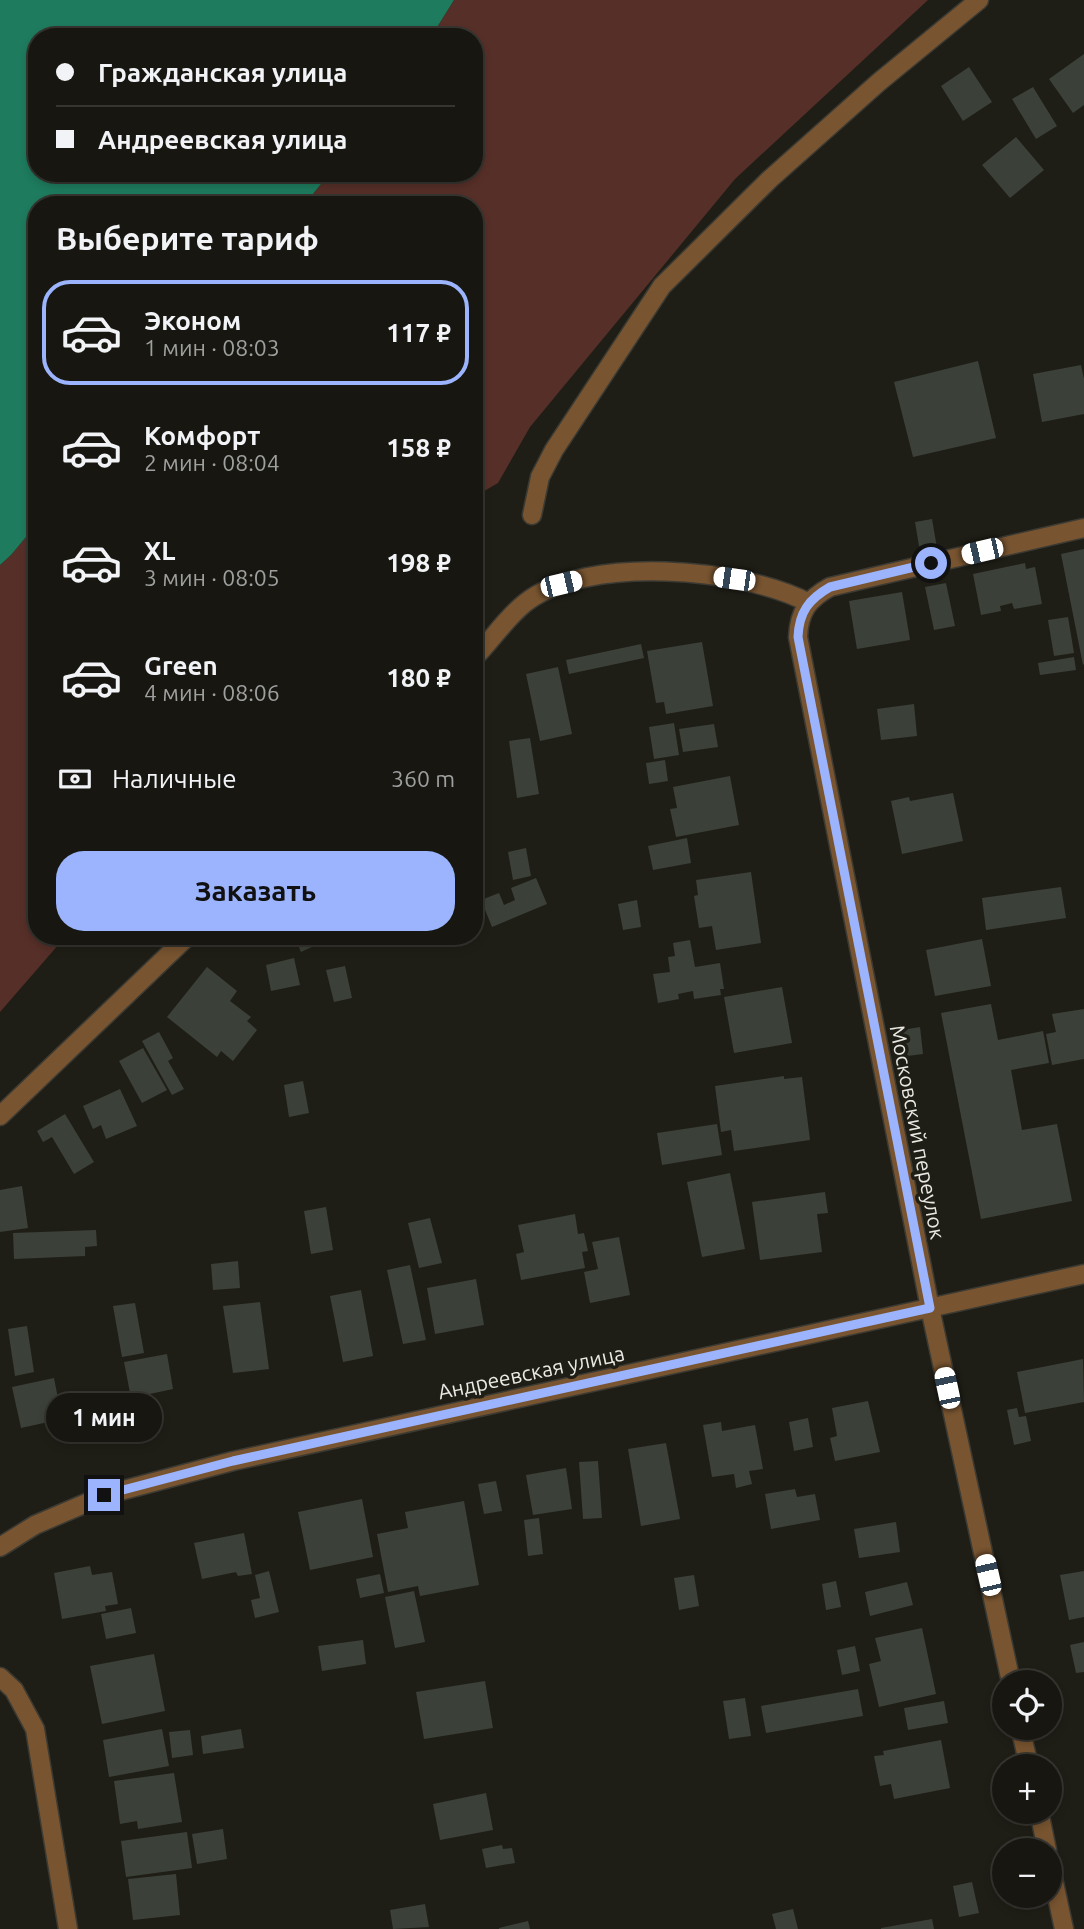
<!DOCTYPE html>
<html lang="ru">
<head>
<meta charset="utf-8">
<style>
  :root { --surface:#171610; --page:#24231e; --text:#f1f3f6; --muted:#9e9f9f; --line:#363530; --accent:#9bb4fd }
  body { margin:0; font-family:Ubuntu,sans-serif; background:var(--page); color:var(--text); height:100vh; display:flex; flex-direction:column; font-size:26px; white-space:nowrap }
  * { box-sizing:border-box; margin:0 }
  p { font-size:23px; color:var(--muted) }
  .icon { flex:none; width:38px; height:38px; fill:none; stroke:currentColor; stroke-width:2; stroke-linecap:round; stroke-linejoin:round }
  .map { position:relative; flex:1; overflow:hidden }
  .panel { position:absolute; left:28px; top:196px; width:455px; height:749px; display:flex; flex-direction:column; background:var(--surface); border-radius:28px; box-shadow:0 4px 10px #0003,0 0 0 2px var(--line) }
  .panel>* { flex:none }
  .guide { position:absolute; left:28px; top:28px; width:455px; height:154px; border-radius:28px; box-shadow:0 4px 10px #0003,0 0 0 2px var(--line); display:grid; align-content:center; height:154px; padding:0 28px; background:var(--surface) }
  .controls { position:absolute; left:992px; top:1670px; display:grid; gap:14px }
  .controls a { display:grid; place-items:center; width:70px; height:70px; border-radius:50%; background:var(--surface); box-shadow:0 4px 10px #0003,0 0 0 2px var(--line); font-size:35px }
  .end { position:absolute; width:32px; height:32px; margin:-16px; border:9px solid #9bb4fd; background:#111; box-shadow:0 0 0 4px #111 }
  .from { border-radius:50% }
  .bubble { position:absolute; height:49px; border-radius:24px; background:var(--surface); box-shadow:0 4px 10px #0003,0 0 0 2px var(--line); font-size:23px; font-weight:700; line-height:49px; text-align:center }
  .car { position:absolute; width:21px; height:42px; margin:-21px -10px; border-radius:9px; box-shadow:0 0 5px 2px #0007; background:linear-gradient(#fff 24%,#345 0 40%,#fff 0 76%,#345 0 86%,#fff 0) }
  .guide b { display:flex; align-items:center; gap:24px; height:66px; font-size:26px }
  .guide b+b { border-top:2px solid var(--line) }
  .guide i { width:18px; height:18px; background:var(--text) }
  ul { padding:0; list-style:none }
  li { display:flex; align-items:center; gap:21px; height:105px; margin:0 14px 10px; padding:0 14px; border:4px solid transparent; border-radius:28px }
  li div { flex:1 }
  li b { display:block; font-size:26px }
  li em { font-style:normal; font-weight:700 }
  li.current { border-color:var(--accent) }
  li>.icon { width:63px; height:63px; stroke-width:1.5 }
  h2 { padding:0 28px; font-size:32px; line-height:84px }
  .pay { display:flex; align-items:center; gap:18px; height:77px; padding:0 28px; font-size:26px }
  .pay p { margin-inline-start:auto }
  .action { display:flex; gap:14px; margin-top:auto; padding:14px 28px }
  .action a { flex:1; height:80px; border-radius:28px; background:var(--accent); color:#111; font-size:28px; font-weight:700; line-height:80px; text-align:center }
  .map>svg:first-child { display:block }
</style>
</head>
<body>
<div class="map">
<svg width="1084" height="1929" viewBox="0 0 1084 1929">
  <rect width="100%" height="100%" fill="#1f1e16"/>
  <!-- green -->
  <path fill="#562f28" d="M454 0H928L735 179 530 427 498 483 474 497V205H304L330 173H474V37H431Z
    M37 524V936H66L0 1012V565L11 555Z"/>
  <!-- water -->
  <path fill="#1e7b5d" d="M0 0H454L431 37H37V173H330L304 205H37V524L11 555 0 565Z"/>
  <!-- building -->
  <path fill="#3b4038" d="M1084 54V105L1073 113 1049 79Z
    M969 67 992 102 963 121 941 86Z
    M1033 87 1057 126 1036 139 1012 99Z
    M1016 137 1044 170 1010 198 982 165Z
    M978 361 996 438 913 457 894 382Z
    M1081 365 1084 379V414L1042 422 1033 374Z
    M932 519 937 548 920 552 915 522Z
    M1084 549V664L1083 665 1061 554Z
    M1025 563 1026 569 1035 567 1042 604 1014 609 1012 603 1000 606 1001 611 981 615 973 574Z
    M946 583 955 626 934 630 925 587Z
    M902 592 910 640 857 649 849 601Z
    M1068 617 1074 653 1054 656 1048 620Z
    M702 642 713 706 666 714 664 702 656 703 647 651Z
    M641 644 644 658 569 674 566 660Z
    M1074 657 1076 670 1040 675 1038 663Z
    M558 667 572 734 540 741 526 674Z
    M914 704 917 736 881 740 877 709Z
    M674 723 679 755 654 759 649 727Z
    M714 724 718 747 683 752 679 729Z
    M530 738 539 794 517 798 509 741Z
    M665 760 668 781 649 784 646 763Z
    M730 776 739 825 676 837 670 809 677 808 673 787Z
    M953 793 963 841 902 854 891 801 909 797 910 801Z
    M687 838 691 863 653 870 648 846Z
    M526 848 531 876 513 880 508 852Z
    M751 872 761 943 716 950 712 926 699 928 694 896 698 895 696 880Z
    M536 878 547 904 492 927 481 900 499 893 504 905 515 900 511 888Z
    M1061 887 1066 918 986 930 982 898Z
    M637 900 641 927 623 930 618 904Z
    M294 936H336L301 952Z
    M982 939 991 986 935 996 926 950Z
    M690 940 695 967 720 963 724 989H720L721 995 694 999 693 991 678 994 679 999 658 1003 653 974 670 972 668 957 675 956 673 943Z
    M294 958 300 985 271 991 266 965Z
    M345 966 352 998 334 1002 326 970Z
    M207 967 237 991 230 1001 251 1017 247 1021 257 1030 233 1061 221 1051 217 1057 167 1017Z
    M782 987 792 1043 734 1053 724 997Z
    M991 1004 998 1040 1043 1031 1049 1063 1011 1070 1022 1130 1057 1124 1072 1201 981 1219 941 1013Z
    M1084 1009V1059L1052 1065 1046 1034 1056 1032 1052 1014Z
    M920 1027 923 1054 899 1057 896 1031Z
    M159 1032 173 1058 168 1061 184 1089 172 1095 142 1041Z
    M143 1048 167 1090 142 1103 119 1061Z
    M784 1076V1079L802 1077 810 1140 734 1151 731 1130 721 1132 715 1086Z
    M303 1081 309 1113 289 1117 284 1085Z
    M120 1089 137 1126 106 1139 101 1125 93 1129 83 1106Z
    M65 1114 94 1162 74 1174 52 1137 43 1142 37 1131Z
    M717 1124 722 1155 662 1165 657 1133Z
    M730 1173 745 1249 702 1257 687 1182Z
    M22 1186 28 1228 0 1232V1190Z
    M825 1192 828 1213 817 1214 822 1252 760 1260 752 1202Z
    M326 1207 333 1250 311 1254 304 1211Z
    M575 1214 578 1234 584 1233 588 1251 582 1252 585 1268 521 1280 516 1254 524 1252 518 1225Z
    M430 1218 442 1263 419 1268 408 1223Z
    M96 1230 97 1246 85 1247V1256L14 1259 13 1233Z
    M619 1237 630 1295 590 1303 584 1272 598 1269 592 1242Z
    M238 1261 240 1288 213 1290 211 1264Z
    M410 1265 426 1340 403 1344 387 1270Z
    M476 1279 484 1325 435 1334 427 1288Z
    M361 1290 373 1356 343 1362 330 1296Z
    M260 1302 269 1369 233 1373 223 1306Z
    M135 1303 144 1353 122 1357 113 1306Z
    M27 1326 34 1372 15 1376 8 1329Z
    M167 1354 173 1389 131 1398 124 1362Z
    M1083 1359 1084 1402 1025 1413 1017 1372Z
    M54 1378 62 1419 21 1428 12 1387Z
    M868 1401 880 1452 835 1461 830 1438 837 1436 832 1408Z
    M1017 1408 1019 1417 1026 1416 1031 1441 1014 1445 1007 1410Z
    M808 1418 813 1447 794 1451 789 1422Z
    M721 1422 722 1431 755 1425 763 1469 749 1471 752 1484 736 1488 734 1474 712 1477 703 1425Z
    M666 1443 680 1519 641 1526 628 1449Z
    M598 1461 602 1518 583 1519 579 1462Z
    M566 1468 572 1509 533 1515 526 1475Z
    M496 1481 502 1511 484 1514 478 1484Z
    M795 1489 797 1497 815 1494 820 1520 771 1529 765 1494Z
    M362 1499 373 1557 310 1570 298 1512Z
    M464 1501 479 1585 420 1596 418 1586 388 1592 377 1534 408 1528 405 1512Z
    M539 1518 543 1554 528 1556 524 1520Z
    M896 1522 900 1552 859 1558 854 1529Z
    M244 1533 252 1574 238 1576 236 1572 202 1579 194 1543Z
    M90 1566 92 1575 112 1572 118 1604 105 1606 106 1611 62 1619 54 1573Z
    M269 1571 279 1612 255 1618 251 1600 260 1598 255 1575Z
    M1084 1571V1617L1069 1620 1060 1575Z
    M380 1574 384 1593 360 1598 356 1579Z
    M694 1575 699 1606 679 1610 674 1578Z
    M836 1581 841 1607 826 1610 822 1584Z
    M907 1582 913 1605 870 1616 865 1592Z
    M414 1591 425 1642 395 1648 385 1597Z
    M131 1608 136 1633 106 1639 101 1614Z
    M922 1628 936 1694 879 1707 869 1664 881 1661 875 1638Z
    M363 1640 366 1664 322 1671 318 1646Z
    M1084 1642V1672L1076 1673 1070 1645Z
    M855 1646 860 1671 842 1675 837 1650Z
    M154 1654 165 1711 102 1724 90 1666Z
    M485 1681 493 1728 424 1739 416 1692Z
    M858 1689 863 1716 766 1733 761 1706Z
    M745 1698 751 1736 729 1739 723 1701Z
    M944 1701 948 1723 908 1730 904 1708Z
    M162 1729 169 1766 109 1777 103 1740Z
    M241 1729 244 1748 203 1754 201 1736Z
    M190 1730 193 1755 172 1758 169 1732Z
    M941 1740 950 1788 894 1799 891 1784 880 1786 874 1756 884 1755 883 1751Z
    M174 1773 182 1822 138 1829 137 1821 120 1824 114 1781Z
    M486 1793 493 1830 440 1840 433 1804Z
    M223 1829 227 1859 197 1864 192 1834Z
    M187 1832 192 1868 126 1877 121 1841Z
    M502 1845 503 1849 512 1848 515 1863 486 1868 482 1849Z
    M176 1874 180 1915 133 1920 128 1879Z
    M972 1882 979 1913 959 1917 953 1886Z
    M425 1904 429 1927 393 1929 390 1910Z
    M793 1909 798 1929H776L772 1914Z
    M932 1919 934 1929H881V1928Z
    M528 1921 530 1929H499V1928Z"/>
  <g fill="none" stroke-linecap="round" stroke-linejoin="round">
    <defs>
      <path id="minor" d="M532 515 540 477 554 450 662 286 770 179 879 82 979 0
        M474 658C492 640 506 618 525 603 587 554 743 568 809 603
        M0 1116 188 936
        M0 1547 35 1525 105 1495 233 1461 1084 1274
        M0 1677 14 1690 35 1729 68 1929
        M1011 1682 930 1308 798 637C799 612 808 599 830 587L1084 528
        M1020 1727 1029 1766
        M1039 1811 1047 1850
        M1050 1864 1064 1929"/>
    </defs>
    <!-- minor casing -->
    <use href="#minor" stroke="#3b3a33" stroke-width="21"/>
    <!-- minor -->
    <use href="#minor" stroke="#785430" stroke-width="18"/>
  </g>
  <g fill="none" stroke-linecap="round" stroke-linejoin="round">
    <!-- route -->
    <path stroke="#9bb4fd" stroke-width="9" d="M104 1495 233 1461 930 1308 798 637C799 612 809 599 830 587L931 563"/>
  </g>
  <g text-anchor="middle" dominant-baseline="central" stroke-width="7" stroke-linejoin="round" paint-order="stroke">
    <!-- street labels -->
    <g font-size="21" fill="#eae9e4" stroke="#1f1e16">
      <text transform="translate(918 1132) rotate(79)">Московский переулок</text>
      <text transform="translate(531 1372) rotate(-12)">Андреевская улица</text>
    </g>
  </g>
</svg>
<div class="controls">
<a><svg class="icon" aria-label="locate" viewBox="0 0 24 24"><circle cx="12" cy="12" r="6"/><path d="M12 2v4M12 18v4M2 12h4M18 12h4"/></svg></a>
<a>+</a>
<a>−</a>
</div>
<i class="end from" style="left:931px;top:563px"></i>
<i class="end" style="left:104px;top:1495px"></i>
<div class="bubble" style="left:46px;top:1393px;width:116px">1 мин</div>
<i class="car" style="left:982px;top:551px;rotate:257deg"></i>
<i class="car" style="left:734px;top:579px;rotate:278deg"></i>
<i class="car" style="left:561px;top:584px;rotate:77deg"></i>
<i class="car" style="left:947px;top:1388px;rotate:348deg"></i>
<i class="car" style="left:988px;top:1575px;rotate:347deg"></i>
<div class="guide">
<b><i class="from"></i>Гражданская улица</b>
<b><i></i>Андреевская улица</b>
</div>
<section class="panel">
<h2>Выберите тариф</h2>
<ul>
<li class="current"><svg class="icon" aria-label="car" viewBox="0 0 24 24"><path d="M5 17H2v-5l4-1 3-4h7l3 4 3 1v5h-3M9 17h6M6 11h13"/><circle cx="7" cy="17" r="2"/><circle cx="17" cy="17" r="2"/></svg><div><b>Эконом</b><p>1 мин · 08:03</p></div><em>117 ₽</em></li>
<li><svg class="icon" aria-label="car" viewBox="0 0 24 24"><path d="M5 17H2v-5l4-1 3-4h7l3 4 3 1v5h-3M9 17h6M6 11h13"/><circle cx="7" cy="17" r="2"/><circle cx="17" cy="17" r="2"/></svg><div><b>Комфорт</b><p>2 мин · 08:04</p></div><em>158 ₽</em></li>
<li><svg class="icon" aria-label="car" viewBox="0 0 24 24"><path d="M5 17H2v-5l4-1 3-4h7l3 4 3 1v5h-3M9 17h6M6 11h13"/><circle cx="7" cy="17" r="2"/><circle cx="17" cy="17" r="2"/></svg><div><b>XL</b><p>3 мин · 08:05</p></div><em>198 ₽</em></li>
<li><svg class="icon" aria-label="car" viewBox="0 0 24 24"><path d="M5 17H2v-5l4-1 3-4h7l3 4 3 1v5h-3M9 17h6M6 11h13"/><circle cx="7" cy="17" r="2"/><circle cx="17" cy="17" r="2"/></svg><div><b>Green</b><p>4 мин · 08:06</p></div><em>180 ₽</em></li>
</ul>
<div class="pay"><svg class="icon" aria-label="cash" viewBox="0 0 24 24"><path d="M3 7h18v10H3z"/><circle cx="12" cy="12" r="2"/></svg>Наличные<p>360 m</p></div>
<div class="action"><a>Заказать</a></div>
</section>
</div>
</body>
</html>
